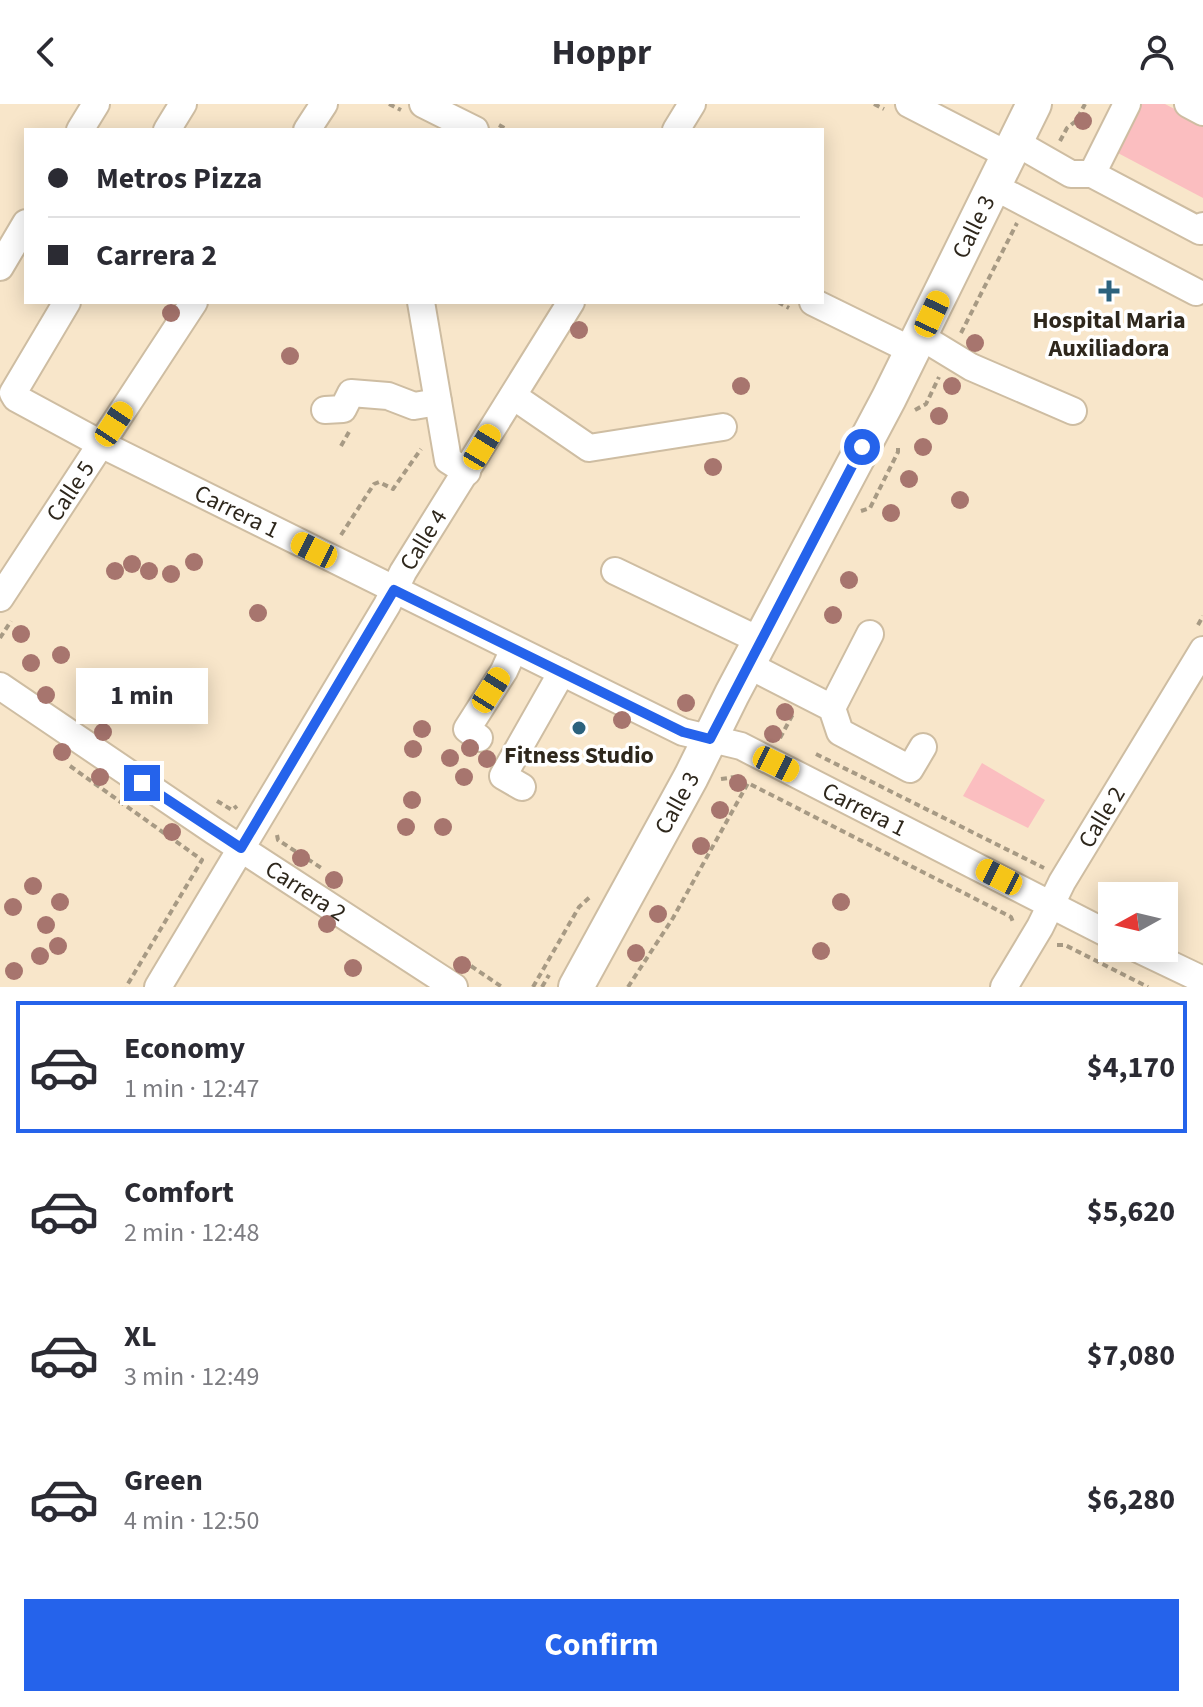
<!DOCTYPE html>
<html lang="en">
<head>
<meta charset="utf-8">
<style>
  :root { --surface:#fff; --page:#f7f7f7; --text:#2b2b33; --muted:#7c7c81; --line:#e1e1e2; --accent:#2563eb }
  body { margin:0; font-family:"Source Sans 3",sans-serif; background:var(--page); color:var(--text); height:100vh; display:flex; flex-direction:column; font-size:30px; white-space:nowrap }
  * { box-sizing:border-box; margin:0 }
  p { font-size:26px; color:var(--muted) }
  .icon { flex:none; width:44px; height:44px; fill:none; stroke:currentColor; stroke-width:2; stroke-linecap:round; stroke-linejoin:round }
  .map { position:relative; height:883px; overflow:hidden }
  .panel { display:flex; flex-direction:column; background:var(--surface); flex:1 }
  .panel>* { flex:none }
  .guide { position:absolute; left:24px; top:24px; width:800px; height:176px; border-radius:0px; box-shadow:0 4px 20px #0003; display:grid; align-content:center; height:176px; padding:0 24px; background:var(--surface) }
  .needle { width:52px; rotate:262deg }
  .tools { position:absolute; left:1098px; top:778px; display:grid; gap:16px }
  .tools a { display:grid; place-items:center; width:80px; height:80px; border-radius:0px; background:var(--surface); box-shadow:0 4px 20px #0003; font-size:40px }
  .end { position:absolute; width:36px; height:36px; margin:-18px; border:10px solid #2563eb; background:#fff; box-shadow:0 0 0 4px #fff }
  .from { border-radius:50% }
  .bubble { position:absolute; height:56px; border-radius:0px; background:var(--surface); box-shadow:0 4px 20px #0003; font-size:26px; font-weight:700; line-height:56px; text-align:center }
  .car { position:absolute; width:24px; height:48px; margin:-24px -12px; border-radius:10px; box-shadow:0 0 6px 2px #0007; background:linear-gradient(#f5c518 24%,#345 0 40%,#f5c518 0 76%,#345 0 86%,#f5c518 0) }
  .guide b { display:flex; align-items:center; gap:28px; height:76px; font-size:30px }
  .guide b+b { border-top:2px solid var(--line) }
  .guide i { width:20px; height:20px; background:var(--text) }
  ul { padding:14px 0 0; list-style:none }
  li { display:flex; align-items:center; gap:24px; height:132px; margin:0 16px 12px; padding:0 8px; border:4px solid transparent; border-radius:0px }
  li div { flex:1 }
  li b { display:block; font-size:30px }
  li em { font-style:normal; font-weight:700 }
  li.active { border-color:var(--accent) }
  li>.icon { width:72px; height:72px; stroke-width:1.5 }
  .action { display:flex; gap:16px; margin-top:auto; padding:16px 24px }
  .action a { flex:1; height:92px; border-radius:0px; background:var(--accent); color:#fff; font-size:32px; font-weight:700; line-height:92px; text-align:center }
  header { display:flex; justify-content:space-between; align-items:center; height:104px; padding:0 24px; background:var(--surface); font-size:36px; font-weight:700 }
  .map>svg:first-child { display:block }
</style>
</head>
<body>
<header><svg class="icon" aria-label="back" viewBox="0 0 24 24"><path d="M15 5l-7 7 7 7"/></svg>Hoppr<svg class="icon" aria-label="person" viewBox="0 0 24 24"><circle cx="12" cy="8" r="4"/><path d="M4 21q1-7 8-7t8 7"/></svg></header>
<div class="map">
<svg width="1203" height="883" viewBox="0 0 1203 883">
  <rect width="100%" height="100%" fill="#f8e6ca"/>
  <!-- green -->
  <path fill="#fbbec0" d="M1142 0H1165L1203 20V94L1116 48Z
    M982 659 1045 696 1028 724 963 692Z"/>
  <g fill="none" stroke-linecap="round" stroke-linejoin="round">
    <defs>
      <g id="minor">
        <path d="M423 0 475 26"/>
        <path d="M909 0 1008 51"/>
        <path d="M1188 0 1203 8"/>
        <path d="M80 26 96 0"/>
        <path d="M167 26 183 0"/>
        <path d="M307 26 324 0"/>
        <path d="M676 26 692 0"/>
        <path d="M1015 38 1071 70H1092L1200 127 1203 122"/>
        <path d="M1092 70 1127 0"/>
        <path d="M993 82 1196 188"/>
        <path d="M0 163 26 119"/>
        <path id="s1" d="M67 198 13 289 16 294 101 340 683 628 741 642 1112 832"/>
        <path d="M421 198 448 356 467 368"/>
        <path d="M813 198 913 247"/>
        <path d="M920 232 971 263 1073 307"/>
        <path d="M513 292 589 344 723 323"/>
        <path d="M325 306 343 305 351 289 388 292 414 302 438 298"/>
        <path d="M615 467 761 537"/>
        <path id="s2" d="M0 494 194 198"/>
        <path d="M748 561 832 604 840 628 910 665 923 643"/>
        <path id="s3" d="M0 582 214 727 454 883"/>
        <path d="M832 604 870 530"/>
        <path d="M479 634 467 625 504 567 514 545"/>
        <path d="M522 683 503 672 562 568"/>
        <path d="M1136 844 1203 876"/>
        <path id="s4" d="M158 883 387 501 403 468 571 198"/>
        <path id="s5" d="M1004 883 1040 823 1062 778 1203 546"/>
      </g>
      <g id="major">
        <path id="s6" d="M576 883 691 673 732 590 889 294 1034 0"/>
      </g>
    </defs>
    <!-- minor casing -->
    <use href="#minor" stroke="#cebda2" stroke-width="30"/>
    <!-- major casing -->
    <use href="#major" stroke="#cebda2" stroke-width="38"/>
    <!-- path -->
    <path stroke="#a79a84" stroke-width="4" stroke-dasharray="6 4" stroke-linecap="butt" d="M389 0 401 6
      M874 0 884 5
      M499 21 508 26
      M1060 37 1067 24 1076 17 1085 0
      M778 198 789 204
      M961 229 1017 119
      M915 306 926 300 939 273
      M341 342 349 328
      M861 407 870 404 898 348V341
      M341 431 374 380 379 378 393 385 421 345
      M1198 521 1203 512
      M0 534 11 517
      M780 634 793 610
      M816 650 1044 764
      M70 662 202 756 126 883
      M721 675 735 673
      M217 697 232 706 237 702
      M277 731 278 736 323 765
      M1057 841H1065L1148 883
      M471 862 502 883
      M533 883 579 803 592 791
      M542 883 549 871
      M628 883 673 814 748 679 1011 813 1013 818"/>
    <!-- minor -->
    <use href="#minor" stroke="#fff" stroke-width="26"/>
    <!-- major -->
    <use href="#major" stroke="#fff" stroke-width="34"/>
  </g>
  <!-- trees -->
  <g fill="#a7756e">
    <circle cx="1083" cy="17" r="9"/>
    <circle cx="171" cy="209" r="9"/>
    <circle cx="579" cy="226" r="9"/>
    <circle cx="975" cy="239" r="9"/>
    <circle cx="290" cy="252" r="9"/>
    <circle cx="741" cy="282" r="9"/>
    <circle cx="952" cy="282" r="9"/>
    <circle cx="939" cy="312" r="9"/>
    <circle cx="923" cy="343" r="9"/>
    <circle cx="713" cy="363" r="9"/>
    <circle cx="909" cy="375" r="9"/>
    <circle cx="960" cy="396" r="9"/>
    <circle cx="891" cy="409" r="9"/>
    <circle cx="194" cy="458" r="9"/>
    <circle cx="132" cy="460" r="9"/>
    <circle cx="115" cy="467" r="9"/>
    <circle cx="149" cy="467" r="9"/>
    <circle cx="171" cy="470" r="9"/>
    <circle cx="849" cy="476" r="9"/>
    <circle cx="258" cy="509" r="9"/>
    <circle cx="833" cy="511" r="9"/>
    <circle cx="21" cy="530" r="9"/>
    <circle cx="61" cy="551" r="9"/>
    <circle cx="31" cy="559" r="9"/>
    <circle cx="46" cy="591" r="9"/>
    <circle cx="686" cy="599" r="9"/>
    <circle cx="785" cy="608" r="9"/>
    <circle cx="622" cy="616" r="9"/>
    <circle cx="422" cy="625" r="9"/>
    <circle cx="103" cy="628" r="9"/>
    <circle cx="773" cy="630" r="9"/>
    <circle cx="470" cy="644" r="9"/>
    <circle cx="413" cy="645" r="9"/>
    <circle cx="62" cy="648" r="9"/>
    <circle cx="450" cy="654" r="9"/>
    <circle cx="487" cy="655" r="9"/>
    <circle cx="100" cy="673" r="9"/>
    <circle cx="464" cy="673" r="9"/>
    <circle cx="738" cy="679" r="9"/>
    <circle cx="412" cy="696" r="9"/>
    <circle cx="720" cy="706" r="9"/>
    <circle cx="406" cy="723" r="9"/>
    <circle cx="443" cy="723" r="9"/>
    <circle cx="172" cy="728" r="9"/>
    <circle cx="701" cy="742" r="9"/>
    <circle cx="301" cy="754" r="9"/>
    <circle cx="334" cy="776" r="9"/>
    <circle cx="33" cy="782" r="9"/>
    <circle cx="60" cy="798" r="9"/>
    <circle cx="841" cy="798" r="9"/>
    <circle cx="13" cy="803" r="9"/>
    <circle cx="658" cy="810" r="9"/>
    <circle cx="327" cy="820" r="9"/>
    <circle cx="46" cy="821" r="9"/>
    <circle cx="58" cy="842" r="9"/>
    <circle cx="821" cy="847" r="9"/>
    <circle cx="636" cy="849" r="9"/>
    <circle cx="40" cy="852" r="9"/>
    <circle cx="462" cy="861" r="9"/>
    <circle cx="353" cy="864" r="9"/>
    <circle cx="14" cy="867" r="9"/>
  </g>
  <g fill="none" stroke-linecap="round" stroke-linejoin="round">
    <!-- route -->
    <path stroke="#2563eb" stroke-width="10" d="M142 679 241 744 394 486 683 628 710 635 862 343"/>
  </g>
  <!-- markers -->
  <g fill="#2c627d" stroke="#fff" stroke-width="3">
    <path d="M1105 175h8v8h8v8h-8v8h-8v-8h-8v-8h8z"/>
    <circle cx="579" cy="624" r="8"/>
  </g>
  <g text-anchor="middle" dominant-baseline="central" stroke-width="7" stroke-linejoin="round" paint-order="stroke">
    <!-- street labels -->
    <g font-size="24" fill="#2e271c" stroke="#fff">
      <text stroke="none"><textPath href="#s6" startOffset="858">Calle 3</textPath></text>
      <text stroke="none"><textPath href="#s2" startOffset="128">Calle 5</textPath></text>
      <text stroke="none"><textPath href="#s1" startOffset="360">Carrera 1</textPath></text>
      <text stroke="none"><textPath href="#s4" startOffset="520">Calle 4</textPath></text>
      <text stroke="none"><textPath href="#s6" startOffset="210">Calle 3</textPath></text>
      <text stroke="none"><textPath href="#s1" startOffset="1056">Carrera 1</textPath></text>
      <text stroke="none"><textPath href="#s5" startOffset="196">Calle 2</textPath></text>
      <text stroke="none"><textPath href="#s3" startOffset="368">Carrera 2</textPath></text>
    </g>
    <!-- poi labels -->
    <g font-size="24" font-weight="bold" fill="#2e271c" stroke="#fff">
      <text x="1109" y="216">Hospital Maria<tspan x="1109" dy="28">Auxiliadora</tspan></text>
      <text x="579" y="651">Fitness Studio</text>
    </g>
  </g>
</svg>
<div class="tools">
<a><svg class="needle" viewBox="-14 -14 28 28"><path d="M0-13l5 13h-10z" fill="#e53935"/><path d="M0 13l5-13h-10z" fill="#7c7c81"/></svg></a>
</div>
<i class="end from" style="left:862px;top:343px"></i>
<i class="end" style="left:142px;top:679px"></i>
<div class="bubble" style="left:76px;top:564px;width:132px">1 min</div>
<i class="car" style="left:932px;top:210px;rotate:25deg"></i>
<i class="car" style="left:114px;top:320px;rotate:33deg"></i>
<i class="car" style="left:482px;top:343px;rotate:31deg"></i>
<i class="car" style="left:314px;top:446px;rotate:296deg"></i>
<i class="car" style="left:491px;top:586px;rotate:32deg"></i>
<i class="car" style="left:776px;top:660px;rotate:116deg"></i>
<i class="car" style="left:999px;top:773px;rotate:297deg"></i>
<div class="guide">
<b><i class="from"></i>Metros Pizza</b>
<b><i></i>Carrera 2</b>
</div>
</div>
<section class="panel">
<ul>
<li class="active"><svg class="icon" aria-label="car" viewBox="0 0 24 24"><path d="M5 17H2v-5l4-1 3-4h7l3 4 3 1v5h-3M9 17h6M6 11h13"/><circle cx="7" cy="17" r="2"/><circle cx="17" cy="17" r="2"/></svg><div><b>Economy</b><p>1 min · 12:47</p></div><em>$4,170</em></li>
<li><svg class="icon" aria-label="car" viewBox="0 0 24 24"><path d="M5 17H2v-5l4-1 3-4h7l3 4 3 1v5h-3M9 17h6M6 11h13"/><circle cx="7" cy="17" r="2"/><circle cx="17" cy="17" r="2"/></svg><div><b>Comfort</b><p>2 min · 12:48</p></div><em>$5,620</em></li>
<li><svg class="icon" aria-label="car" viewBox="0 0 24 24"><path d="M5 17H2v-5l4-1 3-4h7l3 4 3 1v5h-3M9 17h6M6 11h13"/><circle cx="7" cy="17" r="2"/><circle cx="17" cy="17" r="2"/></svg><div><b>XL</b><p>3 min · 12:49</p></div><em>$7,080</em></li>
<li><svg class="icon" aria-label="car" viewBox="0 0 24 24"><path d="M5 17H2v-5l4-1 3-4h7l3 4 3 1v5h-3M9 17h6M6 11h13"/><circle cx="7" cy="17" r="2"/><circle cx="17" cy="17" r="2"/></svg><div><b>Green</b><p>4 min · 12:50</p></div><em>$6,280</em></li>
</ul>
<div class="action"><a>Confirm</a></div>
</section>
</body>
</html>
